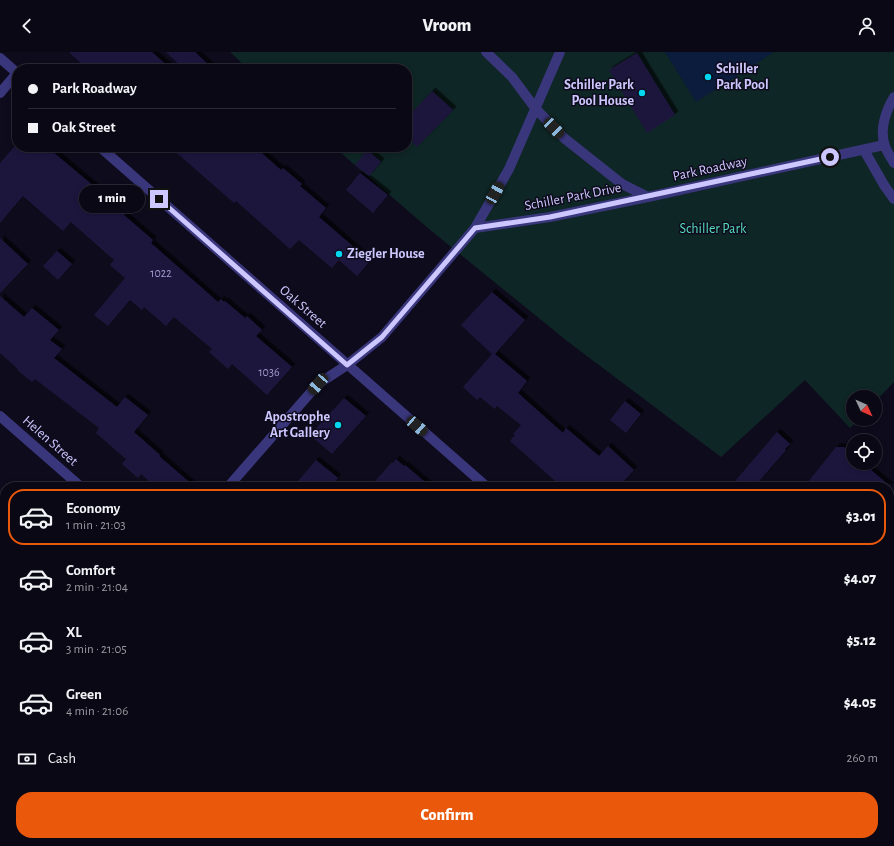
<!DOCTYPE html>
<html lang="en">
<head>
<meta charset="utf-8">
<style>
  :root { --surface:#0a0815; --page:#181622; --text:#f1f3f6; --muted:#999aa0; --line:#2a2934; --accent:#ea580c }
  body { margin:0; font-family:"Alegreya Sans",sans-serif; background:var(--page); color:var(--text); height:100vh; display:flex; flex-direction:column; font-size:15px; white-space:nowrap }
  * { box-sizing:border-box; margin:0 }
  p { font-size:13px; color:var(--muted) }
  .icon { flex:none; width:22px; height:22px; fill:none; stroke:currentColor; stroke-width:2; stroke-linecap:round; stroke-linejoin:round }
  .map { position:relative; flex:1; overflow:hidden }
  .sheet { position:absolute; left:0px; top:430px; width:894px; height:364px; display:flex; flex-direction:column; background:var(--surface); border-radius:16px 16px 0 0; box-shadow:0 2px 6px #0003,0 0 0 1px var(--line) }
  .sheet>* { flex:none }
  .hud { position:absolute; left:12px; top:12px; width:400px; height:88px; border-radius:16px; box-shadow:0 2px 6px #0003,0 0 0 1px var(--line); display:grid; align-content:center; height:88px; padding:0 16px; background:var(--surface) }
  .needle { width:26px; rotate:134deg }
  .tools { position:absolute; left:846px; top:338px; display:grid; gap:8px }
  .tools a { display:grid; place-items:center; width:36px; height:36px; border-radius:50%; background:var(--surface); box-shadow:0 2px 6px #0003,0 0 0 1px var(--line); font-size:20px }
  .end { position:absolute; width:18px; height:18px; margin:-9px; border:5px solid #cdc7ff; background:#111; box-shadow:0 0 0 2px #111 }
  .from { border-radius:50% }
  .bubble { position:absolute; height:28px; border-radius:14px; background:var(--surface); box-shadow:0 2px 6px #0003,0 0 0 1px var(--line); font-size:13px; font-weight:800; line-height:28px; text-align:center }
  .car { position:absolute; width:12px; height:24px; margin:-12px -6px; border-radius:5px; box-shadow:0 0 3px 1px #0007; background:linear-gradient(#222 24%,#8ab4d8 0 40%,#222 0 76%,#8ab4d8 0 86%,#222 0) }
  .hud b { display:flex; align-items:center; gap:14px; height:38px; font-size:15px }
  .hud b+b { border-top:1px solid var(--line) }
  .hud i { width:10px; height:10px; background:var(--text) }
  ul { padding:7px 0 0; list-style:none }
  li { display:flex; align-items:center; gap:12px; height:56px; margin:0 8px 6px; padding:0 8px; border:2px solid transparent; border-radius:16px }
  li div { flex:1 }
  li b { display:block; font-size:15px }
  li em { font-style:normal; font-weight:800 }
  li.current { border-color:var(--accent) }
  li>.icon { width:36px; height:36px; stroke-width:1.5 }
  .pay { display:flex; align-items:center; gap:10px; height:44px; padding:0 16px; font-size:15px }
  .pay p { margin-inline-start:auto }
  .action { display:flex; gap:8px; margin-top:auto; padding:8px 16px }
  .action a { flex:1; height:46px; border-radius:16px; background:var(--accent); color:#fff; font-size:16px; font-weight:800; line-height:46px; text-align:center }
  header { display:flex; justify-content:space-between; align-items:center; height:52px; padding:0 16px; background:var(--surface); font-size:18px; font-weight:800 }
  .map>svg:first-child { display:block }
</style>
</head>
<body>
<header><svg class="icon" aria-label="back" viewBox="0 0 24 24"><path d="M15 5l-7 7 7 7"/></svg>Vroom<svg class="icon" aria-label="person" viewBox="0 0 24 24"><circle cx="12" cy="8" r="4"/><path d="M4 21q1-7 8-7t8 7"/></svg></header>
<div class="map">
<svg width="894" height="794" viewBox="0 0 894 794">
  <defs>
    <filter id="shadow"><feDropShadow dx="3.5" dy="-3.5" stdDeviation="0" flood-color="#0009"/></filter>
  </defs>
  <rect width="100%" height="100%" fill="#0e0b1c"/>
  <!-- green -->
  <path fill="#0e2625" d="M230 0H894V330L875 350V345H853V367H859L850 376 805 328 721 405 567 289 429 177 334 95H407V17H248Z"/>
  <!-- water -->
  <path fill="#0b1c3c" d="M665 0H774L696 50Z"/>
  <!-- building -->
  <path fill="#1f173d" filter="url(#shadow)" d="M69 0H152L171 17H87Z
    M166 0H195L213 17H184Z
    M637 1 675 63 647 81 609 18Z
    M432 39 453 58 417 95 407 85V66Z
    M14 95H47L126 161 124 163 153 188 151 191 218 250 221 247 224 250 225 249 245 266 247 264 262 278 256 284 292 315 267 343 232 312 228 317 209 300 212 297 174 265 166 274 144 255 142 258 130 248 108 274 94 263 125 226 110 213 114 208 71 170 63 179 23 144 0 171V111Z
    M170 95H246L252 99 255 95 281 118 283 116 302 132 300 134 326 156 319 165 370 209 357 224 339 208 332 216 299 188 290 197 236 149 234 151Z
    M367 98 381 110 369 124 355 113Z
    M360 121 388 143 373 161 346 138Z
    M0 186 28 212 0 241Z
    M57 199 72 212 58 228 43 214Z
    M492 240 525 268 495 302 527 329 518 341 563 381 566 376 599 404 608 394 634 418 618 435H562L510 389 515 383 513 382 521 373 497 354 495 357 480 345 477 348 463 335 492 302 461 273Z
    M0 244 24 265 32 256 59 278 50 288 62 297 54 306 117 355 125 345 148 363 134 380 160 403 159 404 195 435H156L141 422 138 426 122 412 126 407 96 381 99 376 35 327 32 330 17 318 18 317 0 301Z
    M344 346 366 364 332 402 310 383Z
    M625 349 641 362 626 381 610 368Z
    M777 380 790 392 785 397 786 398 754 435H743L736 428Z
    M836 395H844L853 403V411H863L891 435H804Z
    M396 407 404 414 405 413 431 435H370L392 410 393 411Z
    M316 408 338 426 330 435H293Z"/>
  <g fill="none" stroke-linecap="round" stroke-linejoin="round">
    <!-- minor -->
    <path stroke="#39367b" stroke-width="10" d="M486 0 512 25 535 56 564 86 622 132 648 145 884 93
      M0 6 17 21
      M0 41 17 21
      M894 45C886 58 879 78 885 94 887 100 891 106 894 111
      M100 95 487 435
      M864 98 884 133 894 147
      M475 176 509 117 560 0
      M0 364 81 435
      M228 435 318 332 347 313 382 285 475 176 550 165 648 145
      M889 469 894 463
      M0 693 5 687
      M0 723 5 727
      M889 786 894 790
      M75 789 81 794
      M485 789 490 794
      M605 794 609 789"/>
  </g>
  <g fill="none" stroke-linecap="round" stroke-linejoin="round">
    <!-- route -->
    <path stroke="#cdc7ff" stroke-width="5" d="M159 147 347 313 382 285 475 176 550 165 830 105"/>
  </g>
  <!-- markers -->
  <g fill="#02d6f0" stroke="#0e0b1c" stroke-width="1.5">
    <circle cx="708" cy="25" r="4"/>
    <circle cx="642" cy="41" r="4"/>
    <circle cx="339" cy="202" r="4"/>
    <circle cx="338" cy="373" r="4"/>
  </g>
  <g text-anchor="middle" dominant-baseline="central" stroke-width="3" stroke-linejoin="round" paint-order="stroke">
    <!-- number labels -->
    <g font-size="12" fill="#a29bce">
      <text x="161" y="221">1022</text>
      <text x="269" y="320">1036</text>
    </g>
    <!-- poi labels -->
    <g font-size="14" font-weight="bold" fill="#cdc7ff" stroke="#0e0b1c" text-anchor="start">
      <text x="716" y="17">Schiller<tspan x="716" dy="16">Park Pool</tspan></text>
      <text x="634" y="33" text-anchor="end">Schiller Park<tspan x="634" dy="16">Pool House</tspan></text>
      <text x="347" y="202">Ziegler House</text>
      <text x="330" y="365" text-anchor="end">Apostrophe<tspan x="330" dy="16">Art Gallery</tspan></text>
    </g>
    <!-- street labels -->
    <g font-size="14" fill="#cdc7ff" stroke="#0e0b1c">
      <text transform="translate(710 117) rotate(-12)">Park Roadway</text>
      <text transform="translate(573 145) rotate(-11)">Schiller Park Drive</text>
      <text transform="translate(303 255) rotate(41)">Oak Street</text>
      <text transform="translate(50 389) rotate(41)">Helen Street</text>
    </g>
    <!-- park labels -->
    <g font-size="14" fill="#54ddbc" stroke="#0e0b1c">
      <text x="713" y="177">Schiller Park</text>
    </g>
  </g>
</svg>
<div class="tools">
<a><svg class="needle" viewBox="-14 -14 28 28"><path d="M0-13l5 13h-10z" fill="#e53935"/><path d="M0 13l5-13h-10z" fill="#999aa0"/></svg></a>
<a><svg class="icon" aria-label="locate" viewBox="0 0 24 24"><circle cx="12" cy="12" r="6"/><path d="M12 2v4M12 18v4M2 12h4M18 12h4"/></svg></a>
</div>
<i class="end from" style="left:830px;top:105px"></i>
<i class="end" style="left:159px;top:147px"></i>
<div class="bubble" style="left:79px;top:133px;width:66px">1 min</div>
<i class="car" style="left:554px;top:76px;rotate:136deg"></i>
<i class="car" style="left:495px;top:141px;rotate:29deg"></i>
<i class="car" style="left:318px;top:332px;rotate:221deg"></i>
<i class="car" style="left:417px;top:374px;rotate:131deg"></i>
<div class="hud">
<b><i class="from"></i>Park Roadway</b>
<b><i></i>Oak Street</b>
</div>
<section class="sheet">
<ul>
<li class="current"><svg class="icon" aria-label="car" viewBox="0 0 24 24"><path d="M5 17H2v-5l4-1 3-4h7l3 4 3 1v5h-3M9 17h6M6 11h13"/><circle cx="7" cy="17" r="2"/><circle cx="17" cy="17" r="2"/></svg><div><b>Economy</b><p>1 min · 21:03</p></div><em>$3.01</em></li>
<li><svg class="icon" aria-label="car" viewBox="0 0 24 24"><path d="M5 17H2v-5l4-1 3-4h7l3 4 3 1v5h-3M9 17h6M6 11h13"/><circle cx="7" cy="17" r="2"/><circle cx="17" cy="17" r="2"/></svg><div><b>Comfort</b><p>2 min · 21:04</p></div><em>$4.07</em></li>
<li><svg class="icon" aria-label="car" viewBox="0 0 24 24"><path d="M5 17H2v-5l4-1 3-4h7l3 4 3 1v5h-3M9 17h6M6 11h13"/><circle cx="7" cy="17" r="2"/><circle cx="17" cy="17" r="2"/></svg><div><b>XL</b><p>3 min · 21:05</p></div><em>$5.12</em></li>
<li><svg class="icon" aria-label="car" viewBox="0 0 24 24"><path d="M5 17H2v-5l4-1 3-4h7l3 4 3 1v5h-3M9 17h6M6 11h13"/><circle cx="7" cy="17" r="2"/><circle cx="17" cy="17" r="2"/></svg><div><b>Green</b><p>4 min · 21:06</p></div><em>$4.05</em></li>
</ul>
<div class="pay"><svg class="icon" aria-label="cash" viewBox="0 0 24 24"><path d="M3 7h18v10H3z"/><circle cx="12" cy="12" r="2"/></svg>Cash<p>260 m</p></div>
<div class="action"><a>Confirm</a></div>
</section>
</div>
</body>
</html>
